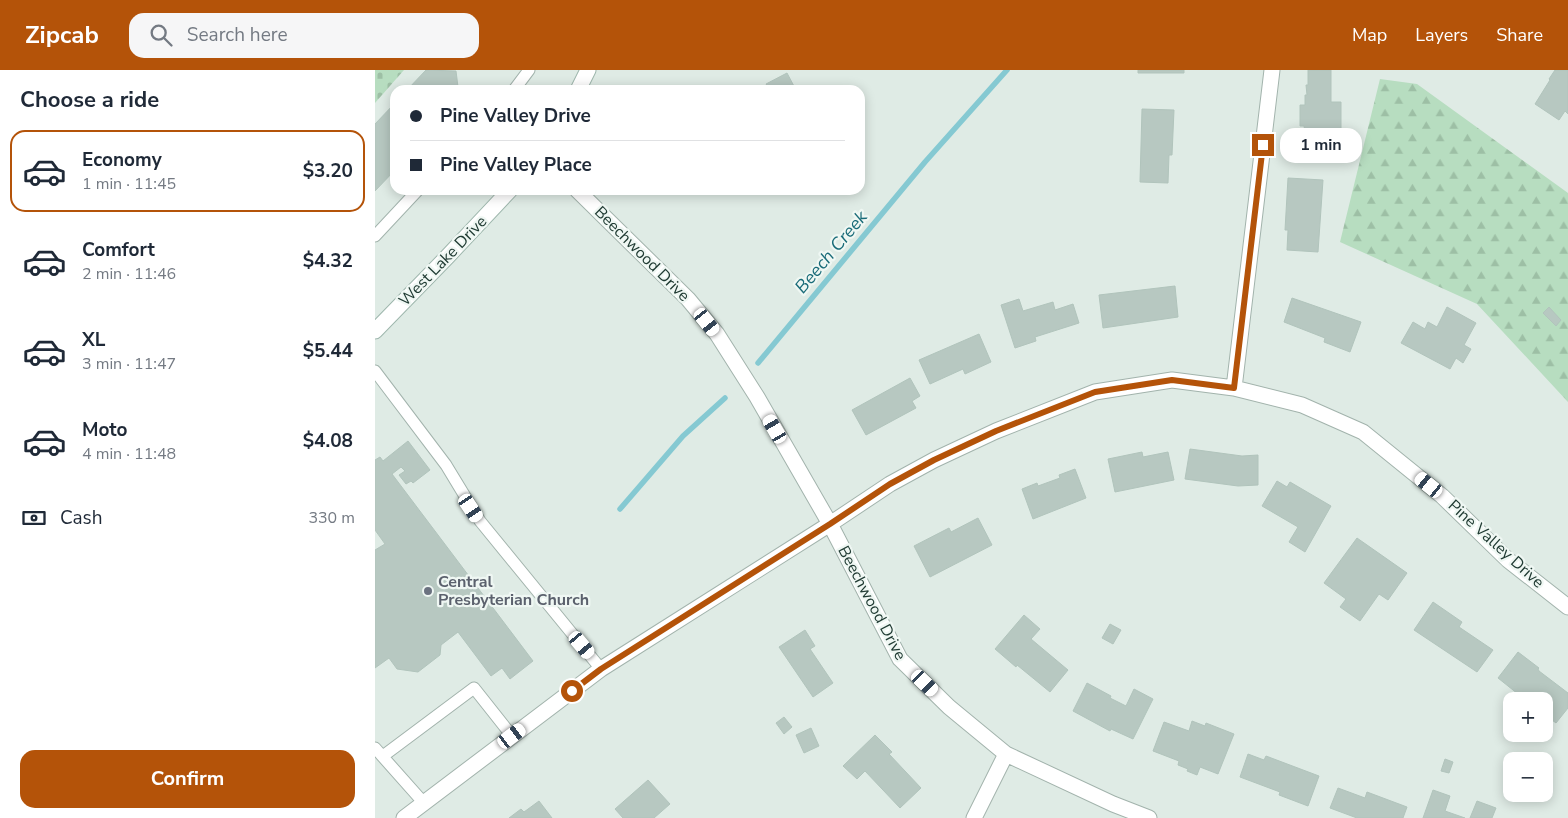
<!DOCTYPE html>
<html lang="en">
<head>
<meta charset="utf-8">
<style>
  :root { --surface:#fff; --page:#f6f6f7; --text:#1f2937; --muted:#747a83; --line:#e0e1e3; --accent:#b45309 }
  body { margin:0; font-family:"Nunito Sans",sans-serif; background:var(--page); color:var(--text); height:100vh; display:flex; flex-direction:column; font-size:19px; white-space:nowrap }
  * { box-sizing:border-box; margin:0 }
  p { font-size:16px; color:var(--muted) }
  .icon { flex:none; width:28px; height:28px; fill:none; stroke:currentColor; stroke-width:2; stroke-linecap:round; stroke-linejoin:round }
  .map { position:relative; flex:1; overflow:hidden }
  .sheet { display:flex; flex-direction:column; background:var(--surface); width:375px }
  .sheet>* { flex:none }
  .guide { position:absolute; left:15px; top:15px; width:475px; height:110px; border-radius:15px; box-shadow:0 2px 12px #0003; display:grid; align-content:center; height:110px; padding:0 20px; background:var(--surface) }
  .tools { position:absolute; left:1128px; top:622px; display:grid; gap:10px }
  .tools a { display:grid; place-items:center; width:50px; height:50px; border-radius:10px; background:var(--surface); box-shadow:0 2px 12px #0003; font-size:25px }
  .end { position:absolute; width:22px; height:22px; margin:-11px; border:6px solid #b45309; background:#fff; box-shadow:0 0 0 2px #fff }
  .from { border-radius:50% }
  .bubble { position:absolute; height:35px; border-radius:15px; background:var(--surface); box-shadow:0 2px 12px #0003; font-size:16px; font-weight:700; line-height:35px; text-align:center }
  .car { position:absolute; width:15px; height:30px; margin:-15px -8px; border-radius:6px; box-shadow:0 0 4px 1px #0007; background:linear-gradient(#fff 24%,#345 0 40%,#fff 0 76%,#345 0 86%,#fff 0) }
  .guide b { display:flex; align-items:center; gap:18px; height:48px; font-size:19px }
  .guide b+b { border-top:1px solid var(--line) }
  .guide i { width:12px; height:12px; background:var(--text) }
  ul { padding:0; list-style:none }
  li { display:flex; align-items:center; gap:15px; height:82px; margin:0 10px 8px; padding:0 10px; border:2px solid transparent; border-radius:15px }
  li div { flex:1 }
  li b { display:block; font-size:19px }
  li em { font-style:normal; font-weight:700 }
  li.on { border-color:var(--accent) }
  li>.icon { width:45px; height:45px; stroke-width:1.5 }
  h2 { padding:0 20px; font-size:22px; line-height:60px }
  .pay { display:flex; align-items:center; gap:12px; height:55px; padding:0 20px; font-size:19px }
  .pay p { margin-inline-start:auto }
  .primary-button { display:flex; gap:10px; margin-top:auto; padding:10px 20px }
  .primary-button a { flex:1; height:58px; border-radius:15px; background:var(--accent); color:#fff; font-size:20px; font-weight:700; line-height:58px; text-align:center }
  header { display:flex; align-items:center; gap:30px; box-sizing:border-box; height:70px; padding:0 25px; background:var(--accent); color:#fff }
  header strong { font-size:24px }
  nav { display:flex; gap:28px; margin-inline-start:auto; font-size:18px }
  .search { width:350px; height:45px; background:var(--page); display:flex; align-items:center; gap:12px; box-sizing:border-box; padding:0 18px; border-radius:15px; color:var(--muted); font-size:19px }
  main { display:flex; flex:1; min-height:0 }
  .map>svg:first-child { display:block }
</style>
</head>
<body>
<header>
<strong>Zipcab</strong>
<div class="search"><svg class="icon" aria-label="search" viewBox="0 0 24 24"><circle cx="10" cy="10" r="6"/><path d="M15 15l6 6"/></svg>Search here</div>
<nav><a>Map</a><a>Layers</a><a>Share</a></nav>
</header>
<main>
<section class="sheet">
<h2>Choose a ride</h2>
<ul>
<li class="on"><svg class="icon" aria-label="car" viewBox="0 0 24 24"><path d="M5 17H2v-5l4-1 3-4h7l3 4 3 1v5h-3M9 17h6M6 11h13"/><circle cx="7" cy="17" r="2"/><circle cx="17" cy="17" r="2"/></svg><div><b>Economy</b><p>1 min · 11:45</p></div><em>$3.20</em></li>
<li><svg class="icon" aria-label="car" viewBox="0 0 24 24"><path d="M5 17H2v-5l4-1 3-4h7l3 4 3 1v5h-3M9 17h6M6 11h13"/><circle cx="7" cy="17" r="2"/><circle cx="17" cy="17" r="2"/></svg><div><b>Comfort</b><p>2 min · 11:46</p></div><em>$4.32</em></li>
<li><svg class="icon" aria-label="car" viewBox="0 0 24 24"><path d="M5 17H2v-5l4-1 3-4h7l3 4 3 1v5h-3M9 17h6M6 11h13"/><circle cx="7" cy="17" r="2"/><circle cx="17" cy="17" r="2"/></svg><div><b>XL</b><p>3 min · 11:47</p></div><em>$5.44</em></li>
<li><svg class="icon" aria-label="car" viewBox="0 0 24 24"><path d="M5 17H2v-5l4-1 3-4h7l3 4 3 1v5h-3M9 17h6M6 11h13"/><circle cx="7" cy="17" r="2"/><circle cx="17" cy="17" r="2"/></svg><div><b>Moto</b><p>4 min · 11:48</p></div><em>$4.08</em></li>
</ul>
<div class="pay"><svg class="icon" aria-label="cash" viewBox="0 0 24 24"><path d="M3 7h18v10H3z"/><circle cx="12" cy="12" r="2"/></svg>Cash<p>330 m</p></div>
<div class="primary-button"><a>Confirm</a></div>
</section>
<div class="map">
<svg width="1193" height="748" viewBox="0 0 1193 748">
  <defs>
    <pattern id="forest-firs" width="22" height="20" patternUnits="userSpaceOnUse" patternTransform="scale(1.25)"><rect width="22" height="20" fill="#b7ddc0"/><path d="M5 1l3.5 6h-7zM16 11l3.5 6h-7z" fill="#9dbfa5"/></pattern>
    <pattern id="cemetery-stones" width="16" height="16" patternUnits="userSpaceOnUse" patternTransform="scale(1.25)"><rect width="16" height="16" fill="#b7ddc0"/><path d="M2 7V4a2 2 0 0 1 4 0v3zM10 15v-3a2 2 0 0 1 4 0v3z" fill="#9dbfa5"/></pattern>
  </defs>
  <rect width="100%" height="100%" fill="#dfebe5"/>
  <!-- forest -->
  <path fill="url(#forest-firs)" d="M1005 9 1042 14 1193 123V332L1102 234 965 172Z"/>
  <!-- cemetery -->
  <path fill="url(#cemetery-stones)" d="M0 0H29L0 33Z"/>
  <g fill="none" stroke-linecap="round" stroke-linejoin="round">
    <!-- stream -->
    <path stroke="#85c9d2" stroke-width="5.5" d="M383 293 550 92 632 0
      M245 439 308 366 350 328"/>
  </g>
  <!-- building -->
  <path fill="#b7c8c1" stroke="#b1c4bc" d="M51 0 81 1 83 17 86 16 87 20H32Z
    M763 0H809V3H763Z
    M933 0H956V32H966V73H932L929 56H925V35H930V25H932L931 15H933Z
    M1180 0H1193V44L1190 41 1184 50 1160 34 1175 10 1174 9Z
    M412 3 421 20H395L391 14Z
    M20 33V100L0 121V54Z
    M767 39 799 40 797 85H794L793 113 765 112Z
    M913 108 948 110 943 182 912 180 913 160H910Z
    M369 120H400L369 124Z
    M800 216 803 247 728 258 724 225Z
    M917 228 986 252 975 282 949 272 950 268 909 252Z
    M644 229 648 241 678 232 680 240 698 234 704 253 660 267 661 271 640 278 626 235Z
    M1072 237 1101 253 1089 275 1096 279 1088 293 1081 288 1075 299 1026 273 1038 252 1050 259 1053 252 1062 257Z
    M1174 237 1186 250 1181 256 1168 243Z
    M604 264 616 292 590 304 588 299 555 314 544 290Z
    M535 308 545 326 537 331 541 338 491 365 477 340Z
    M33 371 55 400 38 413 36 411 31 414 24 405 30 401 26 397 17 404 158 591 135 609 127 598 116 606 83 562 66 575 65 585 43 602 22 599 14 588 0 598V480L10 474 0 460V390L5 387 8 391Z
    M815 379 867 386 883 385V415L863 416 810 409Z
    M767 382 768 387 793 382 799 410 740 422 733 389Z
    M700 399 711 428 658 449 647 419 662 413 663 416 685 408 684 405Z
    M902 411 912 417 915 412 956 436 930 482 914 472 923 457 887 436Z
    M603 448 617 475 555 507 539 476 574 458 576 462Z
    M982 468 1032 503 1013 530 1004 524 985 551 965 537 971 529 949 513Z
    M1058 532 1087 552 1084 557 1118 580 1102 602 1039 560Z
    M649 545 665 559 656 569 693 600 675 622 642 595 641 597 620 579Z
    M735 554 746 560 738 574 727 568Z
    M430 560 440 576 435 579 458 613 438 627 404 577Z
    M1143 582 1164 598 1163 599 1164 601 1193 623V638L1181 653 1169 644V631H1137L1143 624 1123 608Z
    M712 613 736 626 735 628 751 636 759 619 778 629 758 669 736 659 735 661 698 641Z
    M409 647 417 657 409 664 401 653Z
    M817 651 830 656 831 653 859 664 843 704 825 697 822 705 812 701 813 699 803 695 804 691 778 681 789 652 814 661Z
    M436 658 444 676 429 683 421 665Z
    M500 665 517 682 514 684 546 718 525 738 490 701 482 709 468 696Z
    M873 684 889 690 891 686 944 706 933 736 904 725 905 722 865 707Z
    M1070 689 1078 692 1074 703 1066 701Z
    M273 710 295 734 279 748H248L240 739Z
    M963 718 990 728 992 722 1032 737 1028 748H982L955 738Z
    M1058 720 1075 726 1070 741 1090 748H1048Z
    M164 731 177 748H134L146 739 149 742Z
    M1102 731 1121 738 1117 748H1095Z"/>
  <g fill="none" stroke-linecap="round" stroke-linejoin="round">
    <defs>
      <path id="service" d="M139 20 154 0
        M0 166 43 120
        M0 301 71 395 105 451 226 599
        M0 678 48 732
        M8 686 99 618 137 666"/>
      <path id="minor" d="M202 120 313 229 342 264 382 327 455 454 525 589 574 637 631 684 738 734 774 748
        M859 318 897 0
        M29 748 226 599 455 454 515 414 559 390 621 361 720 322 797 310 859 318 927 335 988 362 1067 426 1133 490 1193 537
        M599 748 631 684"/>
      <path id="secondary" d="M203 20 213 0
        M0 261 73 186 135 120"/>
    </defs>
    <!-- service casing -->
    <use href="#service" stroke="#a2b3ac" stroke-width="13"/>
    <!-- minor casing -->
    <use href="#minor" stroke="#a2b3ac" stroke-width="17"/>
    <!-- secondary casing -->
    <use href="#secondary" stroke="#9eb7ad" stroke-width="17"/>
    <!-- service -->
    <use href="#service" stroke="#fff" stroke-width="11"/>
    <!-- minor -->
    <use href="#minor" stroke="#fff" stroke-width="15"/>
    <!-- secondary -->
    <use href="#secondary" stroke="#fff" stroke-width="15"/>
  </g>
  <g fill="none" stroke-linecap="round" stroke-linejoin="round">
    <!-- route -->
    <path stroke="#b45309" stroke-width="6" d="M197 621 226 599 455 454 515 414 559 390 621 361 720 322 797 310 859 318 888 75"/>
  </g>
  <!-- markers -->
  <circle fill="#6b7280" stroke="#eff7f3" stroke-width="2" cx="53" cy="521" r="5"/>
  <g text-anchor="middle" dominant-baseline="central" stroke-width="4.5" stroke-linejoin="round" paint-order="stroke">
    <!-- street labels -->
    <g font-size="16" fill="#203b33" stroke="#eff7f3">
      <text transform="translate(267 184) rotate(45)">Beechwood Drive</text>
      <text transform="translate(68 191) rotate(-46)">West Lake Drive</text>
      <text transform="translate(1121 474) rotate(42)">Pine Valley Drive</text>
      <text transform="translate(497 533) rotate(62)">Beechwood Drive</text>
    </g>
    <!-- worship labels -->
    <g font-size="16" font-weight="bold" fill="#5b616d" stroke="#eff7f3" text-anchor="start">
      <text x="63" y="512">Central<tspan x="63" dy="18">Presbyterian Church</tspan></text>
    </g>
    <!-- water labels -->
    <g font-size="18" font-style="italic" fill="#196b78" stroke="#eff7f3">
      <text transform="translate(456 182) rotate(-50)">Beech Creek</text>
    </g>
  </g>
</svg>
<div class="tools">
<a>+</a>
<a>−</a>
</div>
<i class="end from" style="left:197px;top:621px"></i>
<i class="end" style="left:888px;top:75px"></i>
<div class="bubble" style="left:905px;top:58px;width:82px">1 min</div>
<i class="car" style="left:332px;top:252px;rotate:141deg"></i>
<i class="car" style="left:400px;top:359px;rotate:330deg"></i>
<i class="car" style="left:1054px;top:415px;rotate:309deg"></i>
<i class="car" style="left:96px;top:438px;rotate:146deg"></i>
<i class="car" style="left:207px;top:575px;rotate:140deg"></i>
<i class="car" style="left:550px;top:613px;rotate:134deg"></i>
<i class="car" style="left:137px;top:666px;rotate:53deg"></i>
<div class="guide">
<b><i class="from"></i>Pine Valley Drive</b>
<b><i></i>Pine Valley Place</b>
</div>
</div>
</main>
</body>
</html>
